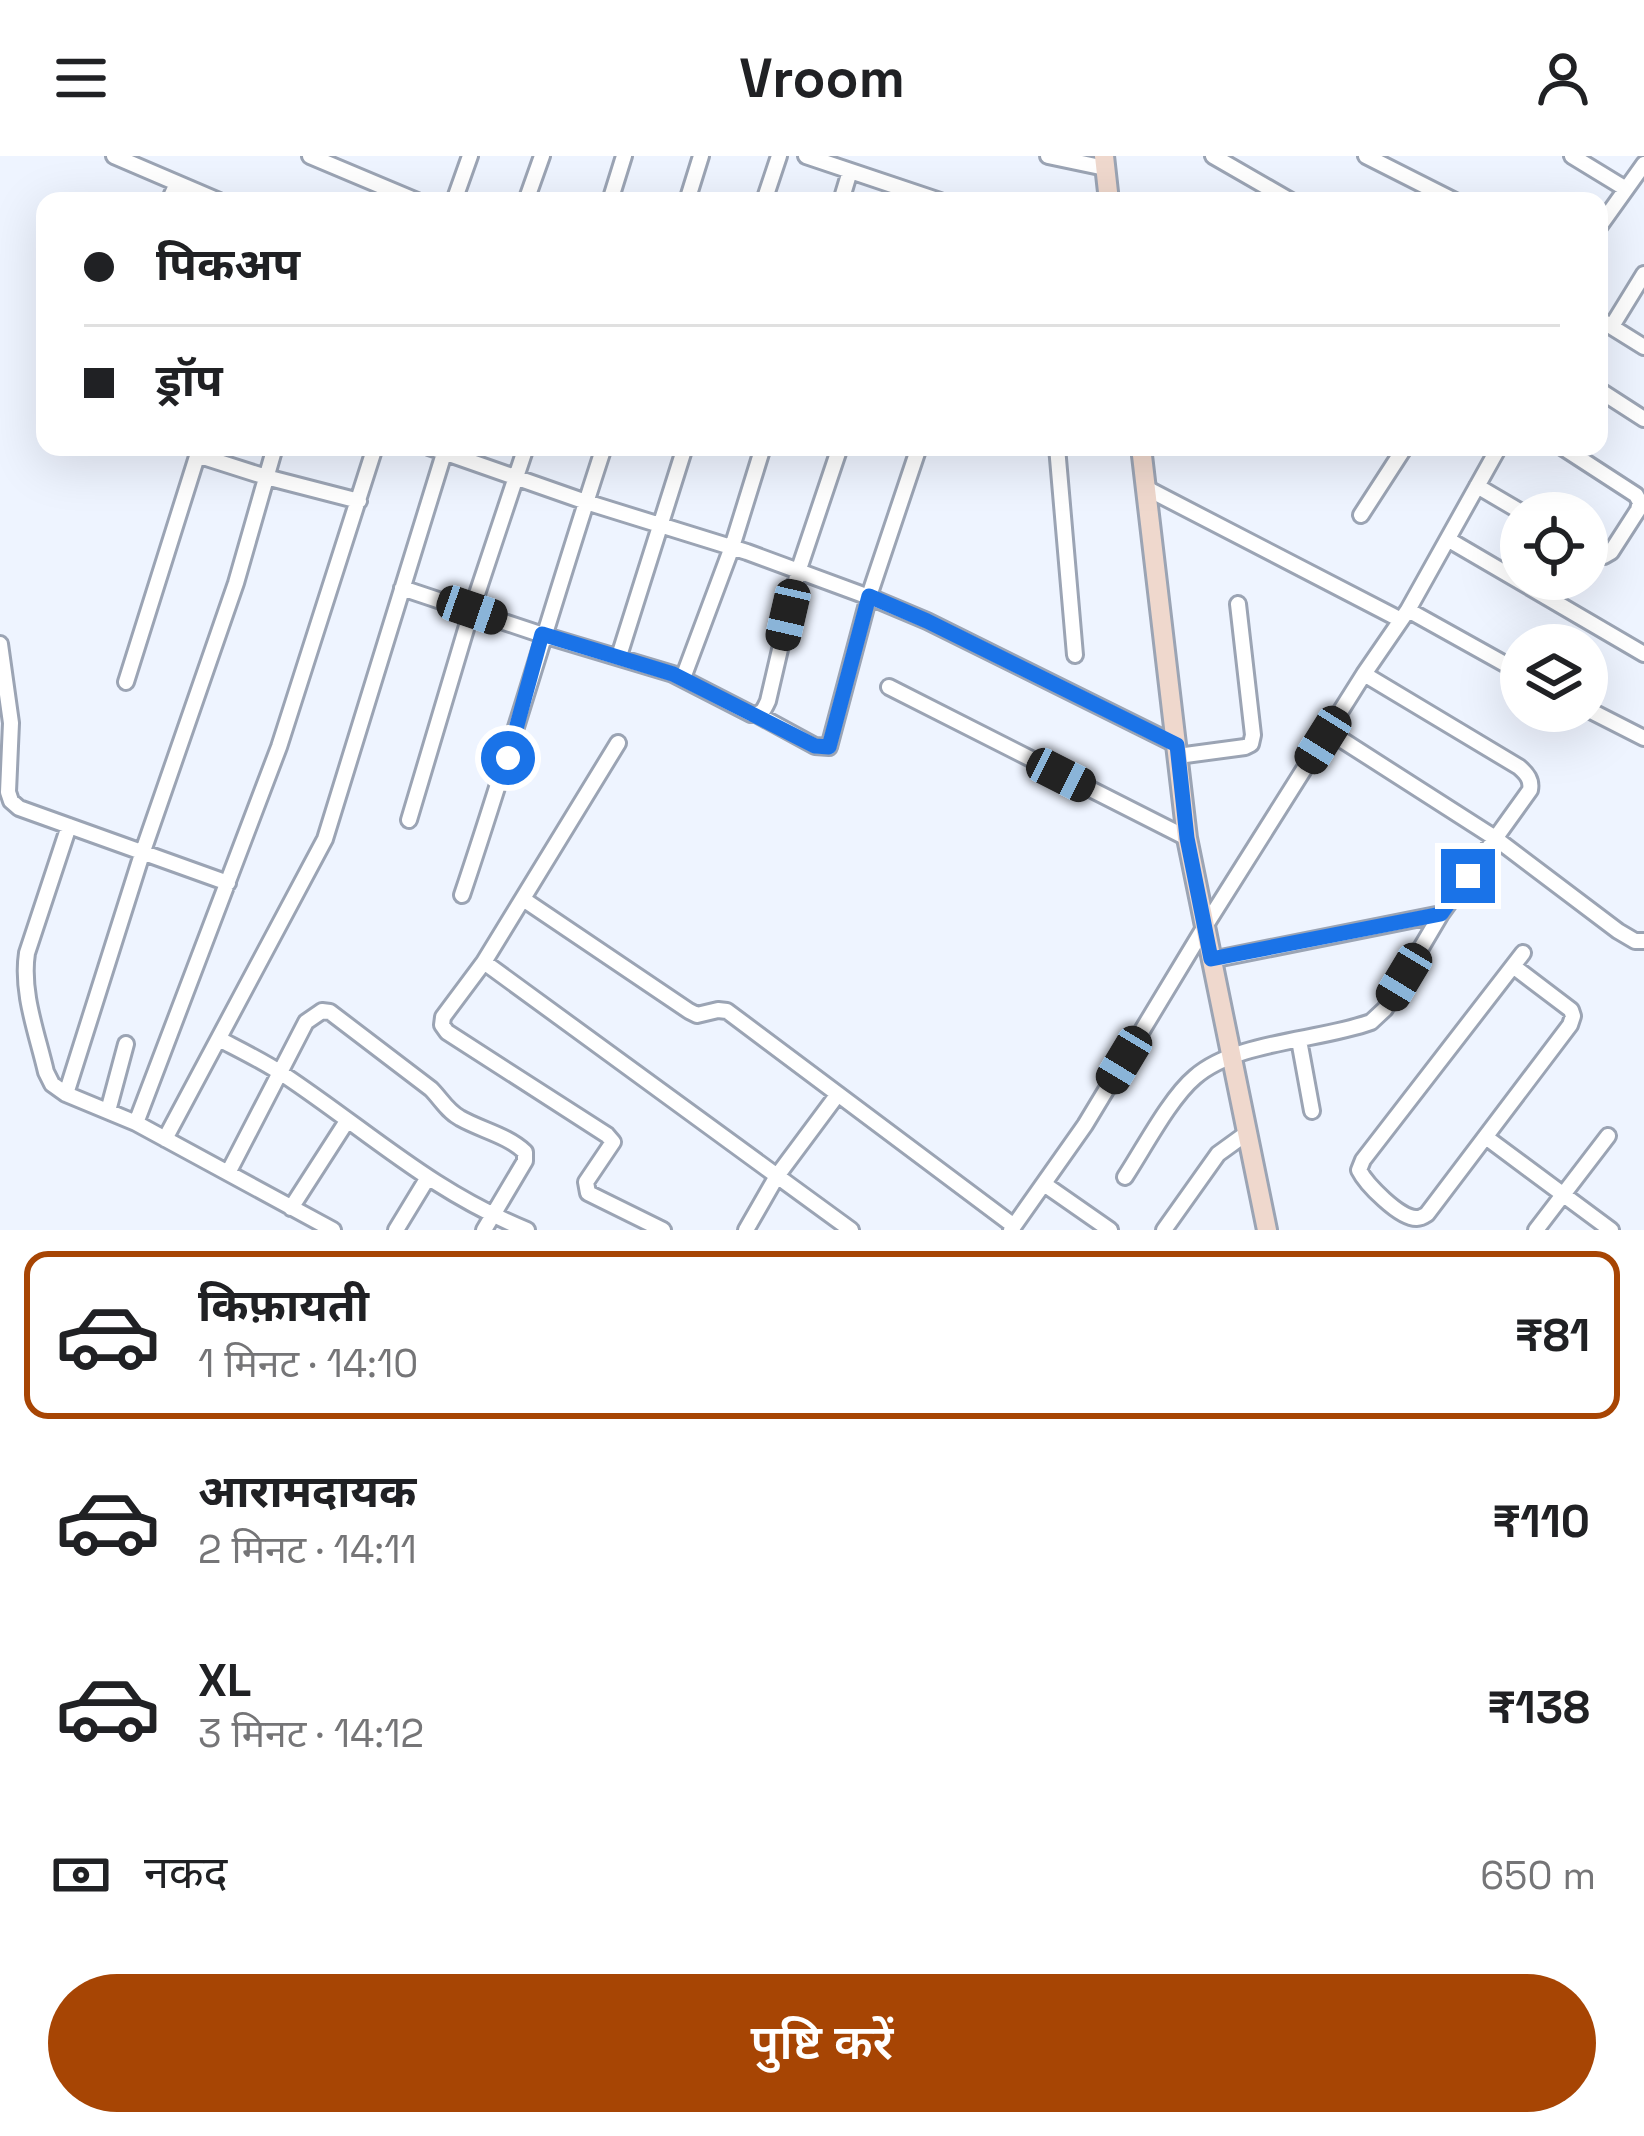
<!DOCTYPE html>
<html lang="hi">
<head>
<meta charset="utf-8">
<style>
  :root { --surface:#fff; --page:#f2f2f2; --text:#202124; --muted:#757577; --line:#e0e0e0; --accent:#a74504 }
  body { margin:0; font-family:"Space Grotesk","Noto Sans Devanagari",sans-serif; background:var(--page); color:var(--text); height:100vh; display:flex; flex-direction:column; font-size:45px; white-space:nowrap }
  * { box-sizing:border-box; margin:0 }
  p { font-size:39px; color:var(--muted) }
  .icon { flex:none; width:66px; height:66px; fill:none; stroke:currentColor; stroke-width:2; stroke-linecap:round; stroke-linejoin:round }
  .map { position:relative; height:1074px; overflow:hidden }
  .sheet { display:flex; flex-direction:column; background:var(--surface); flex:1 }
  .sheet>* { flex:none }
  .guide { position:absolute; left:36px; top:36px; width:1572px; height:264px; border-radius:24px; box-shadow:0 12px 48px #0002; display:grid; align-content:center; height:264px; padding:0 48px; background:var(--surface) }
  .tools { position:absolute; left:1500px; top:336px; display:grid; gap:24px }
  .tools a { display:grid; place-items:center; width:108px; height:108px; border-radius:50%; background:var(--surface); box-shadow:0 12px 48px #0002; font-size:60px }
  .end { position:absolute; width:54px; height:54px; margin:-27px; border:15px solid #1a73e8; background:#fff; box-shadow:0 0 0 6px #fff }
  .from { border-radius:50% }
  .car { position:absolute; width:36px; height:72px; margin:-36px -18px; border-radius:15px; box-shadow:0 0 9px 3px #0007; background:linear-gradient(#222 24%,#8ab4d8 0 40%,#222 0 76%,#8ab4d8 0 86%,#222 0) }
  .guide b { display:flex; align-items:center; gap:42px; height:114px; font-size:45px }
  .guide b+b { border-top:3px solid var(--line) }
  .guide i { width:30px; height:30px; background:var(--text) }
  ul { padding:21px 0 0; list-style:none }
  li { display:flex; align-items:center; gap:36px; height:168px; margin:0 24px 18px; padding:0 24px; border:6px solid transparent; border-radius:24px }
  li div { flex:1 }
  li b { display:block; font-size:45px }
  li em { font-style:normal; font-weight:600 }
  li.selected { border-color:var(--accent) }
  li>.icon { width:108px; height:108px; stroke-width:1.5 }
  .pay { display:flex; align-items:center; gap:30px; height:132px; padding:0 48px; font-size:45px }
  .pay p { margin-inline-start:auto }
  .action { display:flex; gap:24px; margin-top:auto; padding:24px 48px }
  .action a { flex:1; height:138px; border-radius:72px; background:var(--accent); color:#fff; font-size:48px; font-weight:600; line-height:138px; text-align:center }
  header { display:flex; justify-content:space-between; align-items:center; height:156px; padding:0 48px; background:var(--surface); font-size:54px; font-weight:600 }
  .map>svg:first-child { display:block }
</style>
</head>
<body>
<header><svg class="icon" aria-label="menu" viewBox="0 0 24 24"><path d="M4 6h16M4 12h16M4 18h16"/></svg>Vroom<svg class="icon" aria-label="person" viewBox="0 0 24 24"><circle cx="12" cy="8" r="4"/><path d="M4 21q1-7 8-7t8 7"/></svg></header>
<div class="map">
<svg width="1644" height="1074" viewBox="0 0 1644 1074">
  <rect width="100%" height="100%" fill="#eef4ff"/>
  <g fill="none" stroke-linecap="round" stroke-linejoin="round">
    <defs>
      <path id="street" d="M114 0 219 45
        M310 0 417 45
        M806 0 940 45
        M1048 0 1105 12
        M1213 0 1291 45
        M1366 0 1455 45
        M1572 0 1626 33
        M169 45 177 27
        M454 45 470 0
        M526 45 542 0
        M610 45 624 0
        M687 45 701 0
        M764 45 779 0
        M841 45 850 15
        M1599 71 1644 8
        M1599 163 1644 191
        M1612 170 1644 118
        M1599 234 1644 263
        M429 291 586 346 747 396 877 444 927 465 1177 589
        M1057 291 1075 499
        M1562 291 1636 339 1640 346 1638 354 1611 396 1604 400 1587 394
        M197 299 266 321 359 345
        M1477 330 1523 357
        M1146 332 1401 464
        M1361 359 1405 291
        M1449 384 1644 498
        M402 432 543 479 673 518 751 558C762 559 764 554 768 545L798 416 840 291
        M1408 454 1521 517
        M0 488 11 567 8 636 11 645 19 652 228 727
        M619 500 685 291
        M683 522 732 391 763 291
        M126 526 200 291
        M889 531 1187 682
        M1587 553 1644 582
        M758 559 815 590 829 591 869 440 919 291
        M1328 575 1495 682 1618 775 1635 785H1644
        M618 587 484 806 443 861 442 869 447 876 607 979 613 986 586 1026 588 1037 663 1074
        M1178 600 1245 591 1251 588 1253 579 1238 448
        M409 664 472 453 526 291
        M69 670 27 797C21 837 37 877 46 916L52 928 66 938 136 967 333 1074
        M462 739C512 591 555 440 604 291
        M523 743 689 855 697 859 718 854 727 855 1014 1070
        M1211 804 1441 758
        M484 806 851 1074
        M1513 810 1571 854 1573 860 1570 869 1427 1058C1424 1060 1421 1062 1417 1062 1400 1063 1366 1028 1359 1014L1363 1004 1523 797
        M219 883C240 894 263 905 284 919 368 975 431 1035 527 1074
        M1299 884 1312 955
        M66 938 142 698 236 427 275 291
        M108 955 126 888
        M136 967 279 591 375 291
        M1487 982 1611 1074
        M165 983 325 683 446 291
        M228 1017 306 866 322 855 330 856 431 933C441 943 447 955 460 962 481 974 507 979 525 996V1005L484 1074
        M1125 1021C1144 992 1170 942 1195 921 1236 885 1319 885 1371 866L1385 853 1441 758 1530 634C1532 624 1527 618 1519 611L1364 518
        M1044 1028 1110 1074
        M291 1052 347 965
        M396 1074 427 1023
        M746 1074 777 1020 838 938
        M1011 1074 1085 969 1204 772 1364 518 1408 454 1499 291
        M1164 1074 1218 998 1247 977
        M1536 1074 1608 980"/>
      <path id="secondary" d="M1104 0 1109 45
        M1141 291 1187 682 1267 1074"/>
    </defs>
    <!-- street casing -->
    <use href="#street" stroke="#9ba4b4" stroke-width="20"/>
    <!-- secondary casing -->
    <use href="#secondary" stroke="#9ba4b4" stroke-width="24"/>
    <!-- street -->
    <use href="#street" stroke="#fff" stroke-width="14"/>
    <!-- secondary -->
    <use href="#secondary" stroke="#efd8cd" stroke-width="18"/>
  </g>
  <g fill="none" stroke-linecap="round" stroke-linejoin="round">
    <!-- route -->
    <path stroke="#1a73e8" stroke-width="15" d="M508 602 542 478 673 518 815 590 829 591 869 440 927 465 1177 589 1187 682 1211 803 1441 758 1468 720"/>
  </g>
</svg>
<div class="tools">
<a><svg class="icon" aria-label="locate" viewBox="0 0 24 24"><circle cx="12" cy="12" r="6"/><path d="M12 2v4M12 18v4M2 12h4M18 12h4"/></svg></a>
<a><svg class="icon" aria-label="layers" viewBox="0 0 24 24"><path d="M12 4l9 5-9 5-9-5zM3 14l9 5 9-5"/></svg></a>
</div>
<i class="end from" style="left:508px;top:602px"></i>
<i class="end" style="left:1468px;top:720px"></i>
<i class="car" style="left:472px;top:454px;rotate:109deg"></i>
<i class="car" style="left:788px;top:459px;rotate:193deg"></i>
<i class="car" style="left:1323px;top:584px;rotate:212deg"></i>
<i class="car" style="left:1061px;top:619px;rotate:117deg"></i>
<i class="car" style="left:1404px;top:821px;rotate:211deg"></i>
<i class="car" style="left:1124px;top:904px;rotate:211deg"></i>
<div class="guide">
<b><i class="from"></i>पिकअप</b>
<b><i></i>ड्रॉप</b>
</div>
</div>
<section class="sheet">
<ul>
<li class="selected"><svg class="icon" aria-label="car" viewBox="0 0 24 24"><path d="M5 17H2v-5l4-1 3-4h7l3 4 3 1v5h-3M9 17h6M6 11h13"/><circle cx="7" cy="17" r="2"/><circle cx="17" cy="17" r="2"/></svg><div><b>किफ़ायती</b><p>1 मिनट · 14:10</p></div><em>₹81</em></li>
<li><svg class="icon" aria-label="car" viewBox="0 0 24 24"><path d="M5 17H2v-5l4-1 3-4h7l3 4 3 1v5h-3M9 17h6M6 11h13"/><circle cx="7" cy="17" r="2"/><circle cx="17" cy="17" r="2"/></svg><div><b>आरामदायक</b><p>2 मिनट · 14:11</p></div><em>₹110</em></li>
<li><svg class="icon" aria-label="car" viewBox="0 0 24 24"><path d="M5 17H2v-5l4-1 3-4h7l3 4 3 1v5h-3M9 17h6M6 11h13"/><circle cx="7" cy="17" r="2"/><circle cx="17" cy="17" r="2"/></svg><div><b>XL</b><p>3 मिनट · 14:12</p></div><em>₹138</em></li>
</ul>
<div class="pay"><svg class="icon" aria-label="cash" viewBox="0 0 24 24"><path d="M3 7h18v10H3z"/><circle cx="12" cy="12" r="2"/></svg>नकद<p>650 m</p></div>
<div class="action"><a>पुष्टि करें</a></div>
</section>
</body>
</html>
